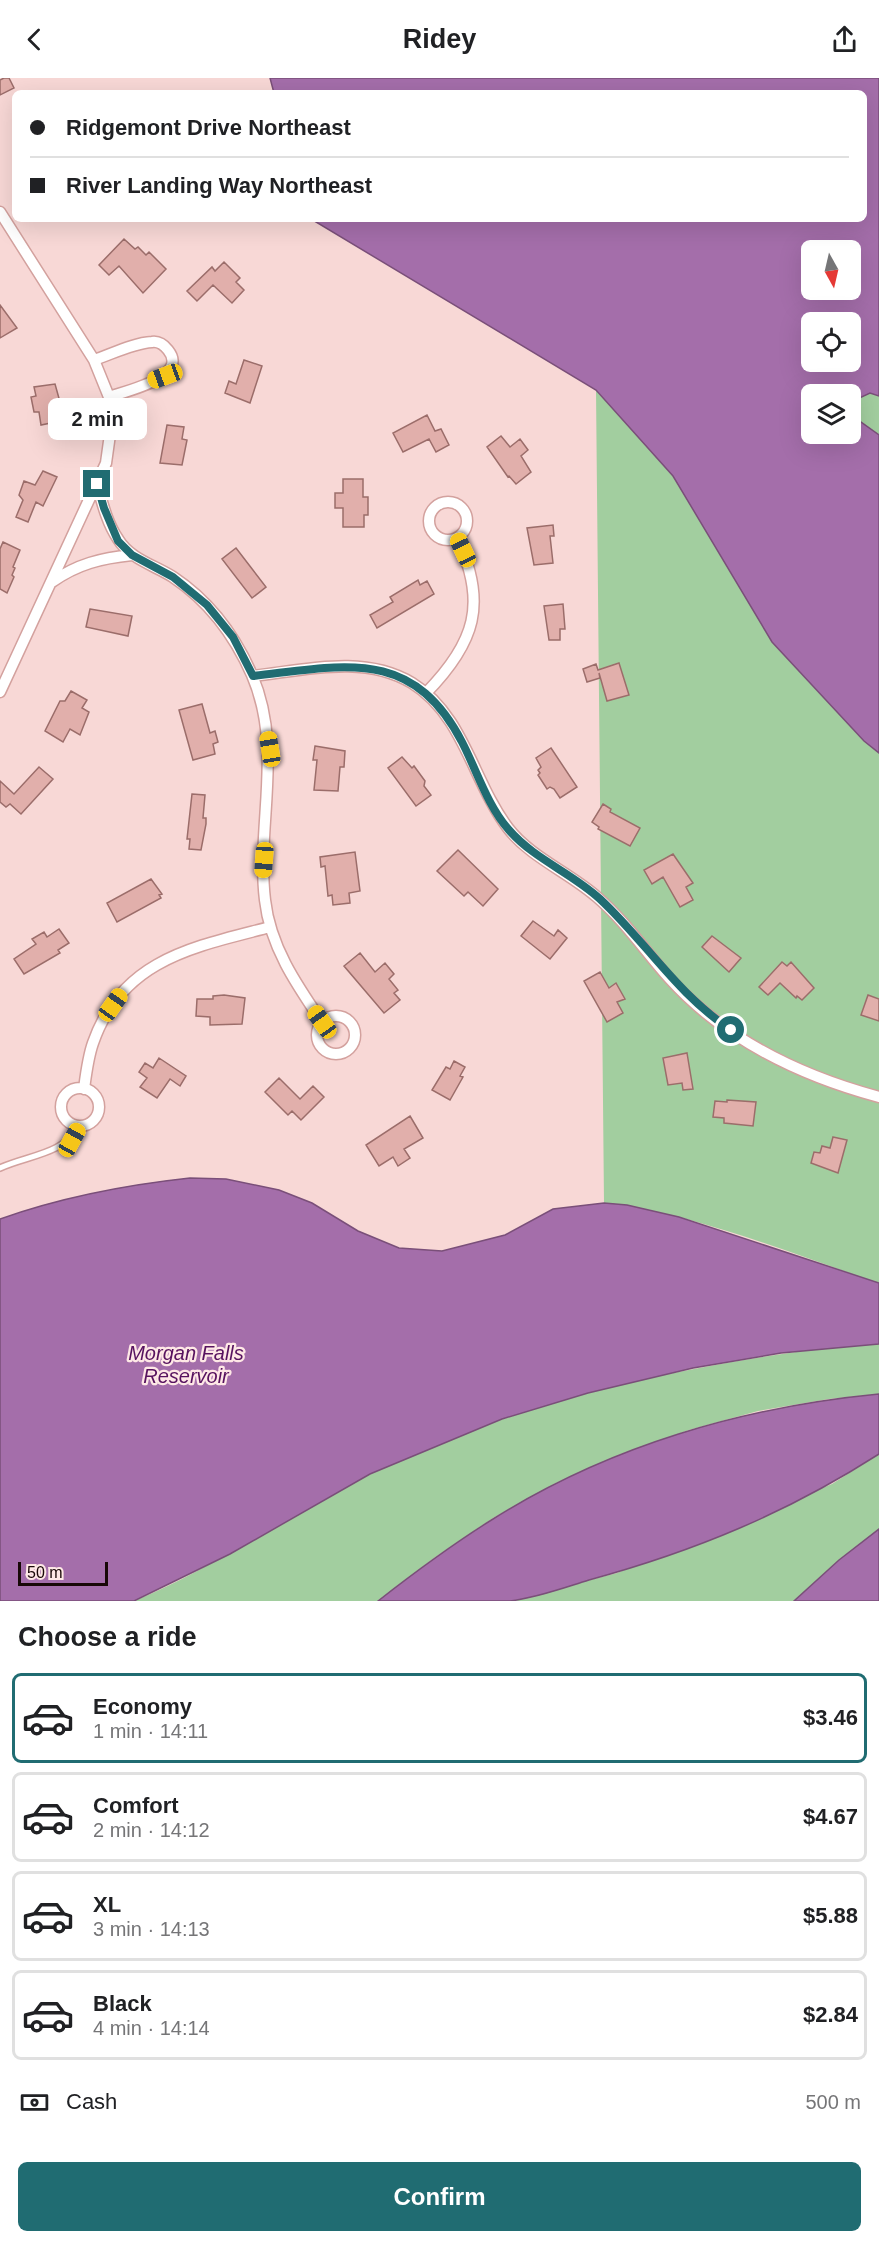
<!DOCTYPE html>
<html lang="en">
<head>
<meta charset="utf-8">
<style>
  :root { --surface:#fff; --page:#f2f2f2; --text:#202124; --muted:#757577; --line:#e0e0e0; --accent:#206c72 }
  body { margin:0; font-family:Helvetica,sans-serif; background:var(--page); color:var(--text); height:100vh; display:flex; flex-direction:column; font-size:22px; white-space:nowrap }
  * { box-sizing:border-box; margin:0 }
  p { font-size:20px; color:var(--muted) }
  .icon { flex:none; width:33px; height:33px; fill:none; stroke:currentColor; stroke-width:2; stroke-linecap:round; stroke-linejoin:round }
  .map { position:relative; height:1523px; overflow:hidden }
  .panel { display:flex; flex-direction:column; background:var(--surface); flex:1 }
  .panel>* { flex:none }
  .top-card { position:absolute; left:12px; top:12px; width:855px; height:132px; border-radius:9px; box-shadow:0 6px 24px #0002; display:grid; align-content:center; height:132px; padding:0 18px; background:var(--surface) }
  .needle { width:39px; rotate:172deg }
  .controls { position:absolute; left:801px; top:162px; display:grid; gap:12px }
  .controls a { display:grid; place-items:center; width:60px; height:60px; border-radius:9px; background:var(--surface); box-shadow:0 6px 24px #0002; font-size:30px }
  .scale { position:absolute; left:18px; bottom:15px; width:90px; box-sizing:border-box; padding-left:6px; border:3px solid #180807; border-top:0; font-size:16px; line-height:21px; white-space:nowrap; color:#180807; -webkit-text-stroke:4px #fee8e6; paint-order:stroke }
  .end { position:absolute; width:27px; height:27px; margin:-14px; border:8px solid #206c72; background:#fff; box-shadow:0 0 0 3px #fff }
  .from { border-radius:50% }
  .bubble { position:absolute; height:42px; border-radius:9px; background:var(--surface); box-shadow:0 6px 24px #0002; font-size:20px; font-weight:800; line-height:42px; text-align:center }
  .car { position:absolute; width:18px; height:36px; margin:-18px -9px; border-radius:8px; box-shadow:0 0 4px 2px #0007; background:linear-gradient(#f5c518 24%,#345 0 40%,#f5c518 0 76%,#345 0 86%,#f5c518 0) }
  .top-card b { display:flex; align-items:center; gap:21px; height:57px; font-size:22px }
  .top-card b+b { border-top:2px solid var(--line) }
  .top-card i { width:15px; height:15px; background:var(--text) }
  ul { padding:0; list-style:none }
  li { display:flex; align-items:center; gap:18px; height:90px; margin:0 12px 9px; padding:0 6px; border:3px solid var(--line); border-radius:9px }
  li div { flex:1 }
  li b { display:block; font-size:22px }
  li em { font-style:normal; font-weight:800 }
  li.selected { border-color:var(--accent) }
  li>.icon { width:54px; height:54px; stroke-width:1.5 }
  h2 { padding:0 18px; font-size:27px; line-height:72px }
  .pay { display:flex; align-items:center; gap:15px; height:66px; padding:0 18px; font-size:22px }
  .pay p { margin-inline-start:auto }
  .action { display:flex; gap:12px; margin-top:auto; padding:12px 18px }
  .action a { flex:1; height:69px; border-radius:9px; background:var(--accent); color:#fff; font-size:24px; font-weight:800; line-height:69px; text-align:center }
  header { display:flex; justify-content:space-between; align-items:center; height:78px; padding:0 18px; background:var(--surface); font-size:27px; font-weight:800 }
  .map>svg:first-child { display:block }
</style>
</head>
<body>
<header><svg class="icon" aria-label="back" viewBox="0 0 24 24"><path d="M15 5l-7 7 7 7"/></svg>Ridey<svg class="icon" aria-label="share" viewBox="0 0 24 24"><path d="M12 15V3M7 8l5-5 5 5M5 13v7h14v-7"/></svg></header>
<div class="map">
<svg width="879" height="1523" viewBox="0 0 879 1523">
  <rect width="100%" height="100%" fill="#f8d8d6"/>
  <!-- green -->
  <path fill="#a2ce9f" d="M596 312 673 398 772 564 864 663 879 675V1205C791 1176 695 1135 604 1125Z
    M870 314 879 318V357L851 337V324Z
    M870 1265 879 1266V1316L829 1321 758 1333 689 1352 621 1376 556 1405 493 1440 434 1480 378 1523H134C217 1489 289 1436 369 1396 525 1319 699 1283 870 1265Z
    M879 1376V1451L839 1482 794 1523H510L617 1495 832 1406Z"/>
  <!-- water -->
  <path fill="#a46eaa" stroke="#7a4f79" stroke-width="1.5" fill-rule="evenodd" d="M270 0H879V318L870 315 851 324 850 316H812V356H850L851 337 879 357V675L864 663 772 564 673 398 596 312 311 141H864V15H274ZM850 172V212H812V172ZM812 244H850V284H812Z
    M190 1100 226 1101 279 1112 312 1125 358 1153 399 1170 442 1173 505 1157 553 1131 604 1125 627 1127 679 1139 879 1205V1266L781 1275 693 1290 588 1315 502 1341 370 1396 230 1476 134 1523H0V1141C62 1119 125 1107 190 1100Z
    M879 1316V1376C787 1435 695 1473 589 1502 563 1510 536 1520 510 1523 471 1523 418 1523 378 1523 415 1494 453 1466 493 1441 609 1368 743 1329 879 1316Z
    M879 1451V1523H794L839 1482Z"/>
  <!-- building -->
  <path fill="#e1afab" stroke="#9b6d6a" stroke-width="1.5" d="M4 0H9L14 10 0 17V2Z
    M124 161 135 171 138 169 146 177 149 174 166 191 143 215 119 188 109 197 99 187Z
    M224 184 240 200 236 204 244 212 232 225 213 207 197 223 187 213 212 189 215 193Z
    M0 227 17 250 0 260Z
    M244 282 262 288 250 325 225 315 229 303 236 306Z
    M55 306 65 342 41 347 39 334H34L31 319 36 318 34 309Z
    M427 337 435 353 441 351 449 367 436 374 429 361 403 374 393 355Z
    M167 347 184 349 182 361 187 362 182 387 160 385Z
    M501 358 510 369 520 361 528 372 521 378 531 394 516 406 509 398 508 399 487 369Z
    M43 393 57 399 43 428 36 424 28 444 16 439 23 422 19 417 24 403 35 407Z
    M343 401H363V419H368V437H364V449H343V430H335V415H343Z
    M553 447 554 458H550L553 485 534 487 527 450Z
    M3 464 20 472 13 489 15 490 12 497 14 499 7 515 0 511V471Z
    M236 470 266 509 252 520 222 481Z
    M418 502 420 507 427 503 434 516 377 550 370 537 393 524 390 519Z
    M563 526 565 551H560V562H549L544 528Z
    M90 531 132 538 128 558 86 549Z
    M619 585 629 617 607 623 599 595 600 600 587 604 583 591 596 586 598 592Z
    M71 613 87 622 82 630 89 634 80 657 70 651 63 664 45 653 60 623H65Z
    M202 626 210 655 215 653 218 664 213 666 215 676 193 682 179 632Z
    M315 668 345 673 344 689H340L338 713 314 712 317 682H313Z
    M551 670 577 709 560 720 554 711 550 709 547 711 538 697 540 695 538 692 541 689 536 680Z
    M402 679 412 690 414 688 425 703 424 708 431 717 416 728 388 690Z
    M39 689 53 701 21 736 10 726 6 729 0 724V703L14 716Z
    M192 716 205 717 203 740H206V746L201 772 189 771 190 761H187Z
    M603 726 611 731 610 734 640 750 630 768 598 751 599 749 592 744Z
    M458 772 498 811 483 828 468 814 464 818 437 793Z
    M355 774 360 813 349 815 350 825 333 827 332 817 328 818 325 788 321 789 320 779Z
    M673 776 693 805 686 809 693 822 680 829 663 799 652 806 644 792Z
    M151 801 162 816 159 817 161 820 117 844 107 825Z
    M533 843 554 858 558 852 567 860 550 881 521 858Z
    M59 851 69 865 58 872 60 875 24 896 14 881 36 866 32 861 44 854 47 859Z
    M712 858 741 880 729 894 702 869Z
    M360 875 375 894 385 885 394 896 389 901 398 912 394 915 400 922 384 935 344 888Z
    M782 884 787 888 791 884 814 910 802 922 797 918 796 920 780 905 768 917 759 909Z
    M600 894 609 910 616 905 625 921 617 924 623 935 607 944 584 903Z
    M224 917 245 920 242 946 210 947V939L196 938 197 921H213V918Z
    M868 917 879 921V943L861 937Z
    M687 975 693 1011 683 1012 682 1005 668 1007 663 980Z
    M159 980 186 998 180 1008 170 1001 157 1020 140 1009 147 1000 139 994 145 985 153 990Z
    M454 983 465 989 460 998 463 999 450 1022 432 1012 446 989 450 991Z
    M279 1000 300 1021 313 1008 324 1019 301 1042 292 1033 288 1037 265 1014Z
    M727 1022 756 1024 753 1048 724 1045V1040L713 1039 715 1023 727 1024Z
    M410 1038 423 1060 404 1071 410 1080 398 1088 393 1079 379 1088 366 1067Z
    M833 1059 847 1062 838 1095 811 1085 814 1074 820 1075 822 1068 830 1070Z"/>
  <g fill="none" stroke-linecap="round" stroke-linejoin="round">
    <defs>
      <path id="lane" d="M0 1090C28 1077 63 1077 79 1048"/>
      <path id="street" d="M0 134 94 282 109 319 112 342 106 385 0 614
        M94 282C112 276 133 265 152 264 159 263 164 267 168 272 190 299 126 313 109 319
        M97 406C102 424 107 445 118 461 130 481 154 487 173 499 209 523 235 558 252 597 284 671 256 746 265 822 270 868 296 906 322 944
        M429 443a19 19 0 1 1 38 0a19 19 0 1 1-38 0Z
        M52 504C77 486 102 480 132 477
        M253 598C305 592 364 576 412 605 464 637 473 704 508 750 530 779 570 795 597 819 625 843 645 873 669 900 724 961 801 998 879 1019
        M426 615C475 565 488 525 457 460
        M317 957a19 19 0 1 1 38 0a19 19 0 1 1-38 0Z
        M61 1029a19 19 0 1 1 38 0a19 19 0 1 1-38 0Z
        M84 1011C86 996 88 979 93 965 122 881 194 869 270 849"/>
    </defs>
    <!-- lane casing -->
    <use href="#lane" stroke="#d3a19e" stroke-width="8"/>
    <!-- street casing -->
    <use href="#street" stroke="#d3a19e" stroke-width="13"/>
    <!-- lane -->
    <use href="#lane" stroke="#fff" stroke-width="5"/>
    <!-- street -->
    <use href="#street" stroke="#fff" stroke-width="10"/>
  </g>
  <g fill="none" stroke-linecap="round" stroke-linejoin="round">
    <!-- route -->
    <path stroke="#206c72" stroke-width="8" d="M97 406 104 430 118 463 132 477 173 499 207 527 233 559 253 598C343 588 412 568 462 664 477 693 487 727 509 752 534 781 572 795 600 821 647 865 676 915 731 952"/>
  </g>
  <g text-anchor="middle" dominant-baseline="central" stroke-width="4.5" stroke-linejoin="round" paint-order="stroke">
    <!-- water labels -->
    <g font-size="20" font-style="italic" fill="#57125f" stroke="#fee8e6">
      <text x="186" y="1275">Morgan Falls<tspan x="186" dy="23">Reservoir</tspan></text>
    </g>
  </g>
</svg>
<div class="controls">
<a><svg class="needle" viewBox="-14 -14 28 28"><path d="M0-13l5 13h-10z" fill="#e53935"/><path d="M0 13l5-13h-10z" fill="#757577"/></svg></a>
<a><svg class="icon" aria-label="locate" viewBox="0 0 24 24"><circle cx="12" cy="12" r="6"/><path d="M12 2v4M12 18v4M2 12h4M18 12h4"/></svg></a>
<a><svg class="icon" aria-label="layers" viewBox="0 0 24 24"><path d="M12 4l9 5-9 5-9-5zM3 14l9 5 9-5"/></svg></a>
</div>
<div class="scale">50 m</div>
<i class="end from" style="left:731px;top:952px"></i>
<i class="end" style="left:97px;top:406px"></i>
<div class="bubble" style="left:48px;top:320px;width:99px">2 min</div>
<i class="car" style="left:165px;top:298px;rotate:250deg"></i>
<i class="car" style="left:463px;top:472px;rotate:335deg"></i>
<i class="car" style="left:270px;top:671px;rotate:351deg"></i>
<i class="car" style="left:264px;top:782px;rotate:184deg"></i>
<i class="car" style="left:113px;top:927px;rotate:35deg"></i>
<i class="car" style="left:322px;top:944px;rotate:325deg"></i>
<i class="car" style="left:72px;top:1062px;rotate:29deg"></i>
<div class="top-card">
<b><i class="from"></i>Ridgemont Drive Northeast</b>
<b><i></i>River Landing Way Northeast</b>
</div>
</div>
<section class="panel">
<h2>Choose a ride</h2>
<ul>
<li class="selected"><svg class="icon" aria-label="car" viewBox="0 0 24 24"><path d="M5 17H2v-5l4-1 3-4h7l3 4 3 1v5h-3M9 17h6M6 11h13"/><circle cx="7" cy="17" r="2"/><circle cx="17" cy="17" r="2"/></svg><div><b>Economy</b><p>1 min · 14:11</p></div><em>$3.46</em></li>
<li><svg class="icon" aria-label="car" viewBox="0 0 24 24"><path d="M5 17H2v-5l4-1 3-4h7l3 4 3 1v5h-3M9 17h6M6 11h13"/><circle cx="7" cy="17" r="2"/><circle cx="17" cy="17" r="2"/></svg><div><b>Comfort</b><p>2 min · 14:12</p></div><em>$4.67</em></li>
<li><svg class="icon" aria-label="car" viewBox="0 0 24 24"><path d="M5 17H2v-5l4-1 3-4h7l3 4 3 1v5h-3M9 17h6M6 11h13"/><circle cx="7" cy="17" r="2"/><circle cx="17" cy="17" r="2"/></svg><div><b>XL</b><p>3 min · 14:13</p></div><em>$5.88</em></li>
<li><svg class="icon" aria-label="car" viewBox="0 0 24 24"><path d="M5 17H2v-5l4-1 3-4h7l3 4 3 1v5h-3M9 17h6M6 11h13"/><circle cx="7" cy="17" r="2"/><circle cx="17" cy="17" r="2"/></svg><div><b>Black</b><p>4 min · 14:14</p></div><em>$2.84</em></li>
</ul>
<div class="pay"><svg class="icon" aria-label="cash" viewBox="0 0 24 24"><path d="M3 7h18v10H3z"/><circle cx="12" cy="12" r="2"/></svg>Cash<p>500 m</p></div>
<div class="action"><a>Confirm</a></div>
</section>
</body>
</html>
